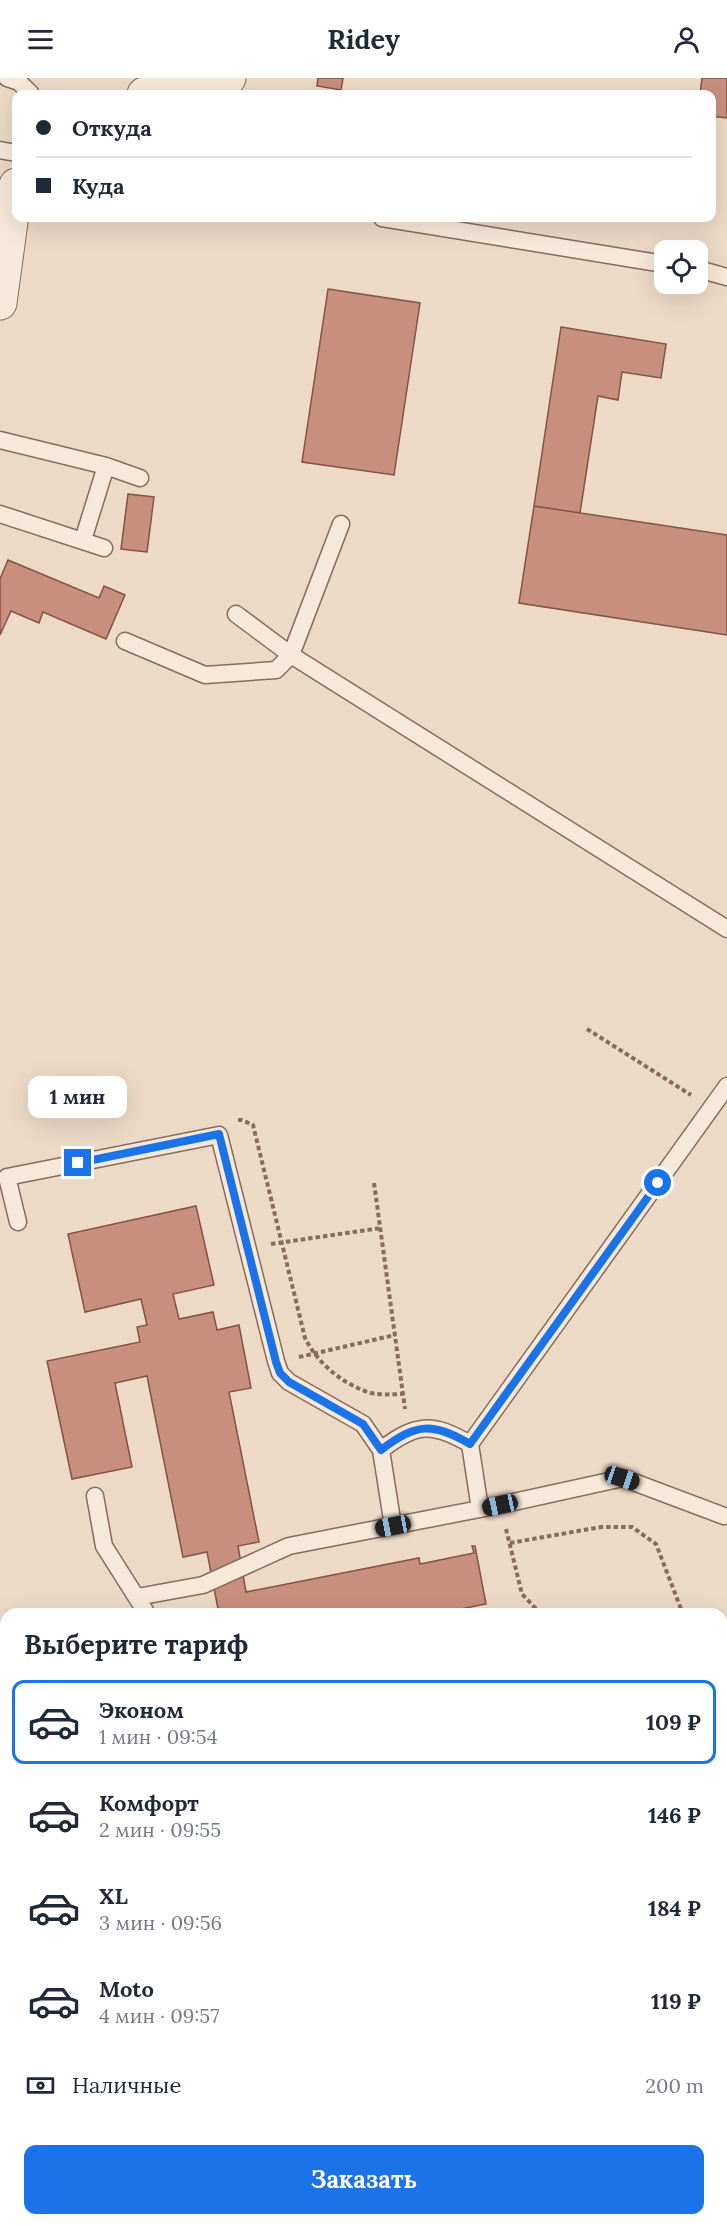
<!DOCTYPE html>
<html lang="ru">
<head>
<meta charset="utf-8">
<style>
  :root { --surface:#fff; --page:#f2f2f3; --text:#1f2937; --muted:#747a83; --line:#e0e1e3; --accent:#1a73e8 }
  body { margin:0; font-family:Lora,serif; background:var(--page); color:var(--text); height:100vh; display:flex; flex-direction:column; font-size:22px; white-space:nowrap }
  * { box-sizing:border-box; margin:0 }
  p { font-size:20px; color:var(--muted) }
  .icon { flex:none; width:33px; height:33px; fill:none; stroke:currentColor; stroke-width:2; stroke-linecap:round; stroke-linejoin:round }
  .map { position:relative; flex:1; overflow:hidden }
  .sheet { position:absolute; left:0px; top:1530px; width:728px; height:618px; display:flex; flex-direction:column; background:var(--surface); border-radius:18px 18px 0 0; box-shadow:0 6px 24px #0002 }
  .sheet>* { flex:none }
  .hud { position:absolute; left:12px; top:12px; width:704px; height:132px; border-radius:12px; box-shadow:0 6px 24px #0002; display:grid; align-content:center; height:132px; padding:0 24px; background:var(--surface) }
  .fabs { position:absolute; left:654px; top:162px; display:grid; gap:12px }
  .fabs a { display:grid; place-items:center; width:54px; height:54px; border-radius:12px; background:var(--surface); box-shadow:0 6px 24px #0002; font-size:30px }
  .end { position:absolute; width:27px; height:27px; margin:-14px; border:8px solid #1a73e8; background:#fff; box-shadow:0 0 0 3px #fff }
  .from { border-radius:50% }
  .bubble { position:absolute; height:42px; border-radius:12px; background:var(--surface); box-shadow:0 6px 24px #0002; font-size:20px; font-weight:700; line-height:42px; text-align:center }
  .car { position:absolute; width:18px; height:36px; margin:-18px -9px; border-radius:8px; box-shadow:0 0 4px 2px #0007; background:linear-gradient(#222 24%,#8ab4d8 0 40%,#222 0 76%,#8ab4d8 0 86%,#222 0) }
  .hud b { display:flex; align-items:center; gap:21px; height:57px; font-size:22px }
  .hud b+b { border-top:2px solid var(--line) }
  .hud i { width:15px; height:15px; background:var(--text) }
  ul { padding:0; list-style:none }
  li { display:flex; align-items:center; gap:18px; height:84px; margin:0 12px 9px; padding:0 12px; border:3px solid transparent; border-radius:12px }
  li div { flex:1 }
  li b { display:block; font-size:22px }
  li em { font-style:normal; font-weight:700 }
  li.on { border-color:var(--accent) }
  li>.icon { width:54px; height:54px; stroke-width:1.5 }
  h2 { padding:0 24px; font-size:27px; line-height:72px }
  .pay { display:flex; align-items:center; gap:15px; height:66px; padding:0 24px; font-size:22px }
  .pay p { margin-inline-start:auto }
  .cta { display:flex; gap:12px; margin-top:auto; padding:12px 24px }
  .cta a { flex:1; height:69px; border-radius:12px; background:var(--accent); color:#fff; font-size:24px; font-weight:700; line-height:69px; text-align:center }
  header { display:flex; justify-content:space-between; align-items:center; height:78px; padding:0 24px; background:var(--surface); font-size:27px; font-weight:700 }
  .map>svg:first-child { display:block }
</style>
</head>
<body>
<header><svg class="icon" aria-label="menu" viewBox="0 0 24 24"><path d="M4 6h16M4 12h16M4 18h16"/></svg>Ridey<svg class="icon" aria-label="person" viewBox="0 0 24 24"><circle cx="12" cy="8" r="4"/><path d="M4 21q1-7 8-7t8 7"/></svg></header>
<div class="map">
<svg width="727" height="2148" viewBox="0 0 727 2148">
  <rect width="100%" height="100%" fill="#ecdac6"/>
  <!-- green -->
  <path fill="#cac79a" d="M727 1764V1871L722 1863V1767Z
    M0 2023 6 2033V2142H69L73 2148H0Z"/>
  <!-- building -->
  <path fill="#c88f7e" stroke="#855244" stroke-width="1.5" d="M318 0H343L341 12 317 8Z
    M702 0H727V40L711 38V16H700Z
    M328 211 420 225 394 397 302 384Z
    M561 249 666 266 661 300 622 294 618 322 598 318 580 435 534 428Z
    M128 416 154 419 147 474 121 471Z
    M534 428 727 457V557L519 525Z
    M8 482 99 520 104 508 125 517 106 561 43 534 39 545 11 533 0 557V501Z
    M196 1128 214 1207 173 1216 179 1241 213 1234 217 1252 239 1247 251 1310 229 1314 259 1464 238 1468 246 1514 419 1480 420 1486 474 1475 472 1468H475L486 1526 436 1536H219L207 1474 183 1479 147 1298 115 1305 132 1389 72 1401 47 1283 140 1264 137 1249 147 1247 141 1221 85 1234 68 1156Z
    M0 1734 6 1742V1751L0 1755Z
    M1 1887 6 1895V1949L0 1953Z"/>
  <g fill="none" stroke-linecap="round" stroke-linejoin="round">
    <defs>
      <path id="service" d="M7 0 19 4 31 16
        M0 72 16 75
        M382 140 664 186
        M698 191 727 199
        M0 362 106 388 140 400
        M0 436 104 470
        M341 446 291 577 727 851
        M83 462 106 388
        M125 563 205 597 276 592 291 577 236 536
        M18 1144 7 1099 219 1057 276 1283 280 1295 289 1304 363 1346 381 1372
        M470 1366 727 1008
        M95 1418 104 1468 147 1536
        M393 1448 381 1372C416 1345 432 1344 470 1366L480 1431
        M137 1519 203 1507 289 1468 500 1427 623 1400 724 1438
        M722 2070 727 2080"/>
      <path id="minor" d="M144 16 223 4 229 0
        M0 225 16 107"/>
    </defs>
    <!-- service casing -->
    <use href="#service" stroke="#876b5d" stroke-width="19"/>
    <!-- minor casing -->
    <use href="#minor" stroke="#876b5d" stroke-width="35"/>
    <!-- path -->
    <path stroke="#876b5d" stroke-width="4" stroke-dasharray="4.5 3" stroke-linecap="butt" d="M587 951 691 1017
      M238 1042H242L253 1047 305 1260C317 1284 340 1304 365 1313 376 1318 392 1316 403 1316
      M374 1105 405 1331
      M271 1166 381 1150
      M299 1279 395 1257
      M506 1451 522 1516 541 1536
      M510 1465 601 1449H632L656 1466 683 1536"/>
    <!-- service -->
    <use href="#service" stroke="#f7e9d9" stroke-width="16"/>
    <!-- minor -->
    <use href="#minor" stroke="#f7e9d9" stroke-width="33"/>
  </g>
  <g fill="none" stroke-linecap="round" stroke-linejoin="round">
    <!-- route -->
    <path stroke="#1a73e8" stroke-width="8" d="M78 1085 219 1056 276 1284 280 1295 289 1304 363 1346 381 1372C416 1345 432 1344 470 1366L658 1105"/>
  </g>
</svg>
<div class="fabs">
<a><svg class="icon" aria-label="locate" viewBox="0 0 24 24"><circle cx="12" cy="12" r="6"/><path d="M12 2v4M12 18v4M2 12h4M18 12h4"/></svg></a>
</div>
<i class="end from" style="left:658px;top:1105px"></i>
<i class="end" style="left:78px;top:1085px"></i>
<div class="bubble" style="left:28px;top:998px;width:99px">1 мин</div>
<i class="car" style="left:622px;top:1400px;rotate:109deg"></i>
<i class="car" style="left:500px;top:1427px;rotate:258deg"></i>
<i class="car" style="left:393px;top:1448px;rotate:259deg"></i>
<div class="hud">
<b><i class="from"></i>Откуда</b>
<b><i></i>Куда</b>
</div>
<section class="sheet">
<h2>Выберите тариф</h2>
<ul>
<li class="on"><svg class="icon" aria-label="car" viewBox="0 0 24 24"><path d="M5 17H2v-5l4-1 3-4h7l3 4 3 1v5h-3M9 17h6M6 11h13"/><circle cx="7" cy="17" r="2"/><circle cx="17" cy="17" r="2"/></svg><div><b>Эконом</b><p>1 мин · 09:54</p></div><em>109 ₽</em></li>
<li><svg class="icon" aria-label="car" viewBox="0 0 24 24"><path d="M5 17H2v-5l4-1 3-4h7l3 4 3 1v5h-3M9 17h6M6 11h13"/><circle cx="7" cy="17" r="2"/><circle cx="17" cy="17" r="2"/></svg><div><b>Комфорт</b><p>2 мин · 09:55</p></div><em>146 ₽</em></li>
<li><svg class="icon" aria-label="car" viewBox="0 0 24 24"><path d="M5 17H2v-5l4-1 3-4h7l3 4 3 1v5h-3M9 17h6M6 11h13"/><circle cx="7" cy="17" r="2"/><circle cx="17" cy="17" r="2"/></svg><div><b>XL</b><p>3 мин · 09:56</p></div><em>184 ₽</em></li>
<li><svg class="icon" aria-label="car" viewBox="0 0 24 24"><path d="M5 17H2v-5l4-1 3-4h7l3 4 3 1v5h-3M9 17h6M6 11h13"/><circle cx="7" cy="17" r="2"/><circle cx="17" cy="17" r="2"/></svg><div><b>Moto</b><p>4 мин · 09:57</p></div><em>119 ₽</em></li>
</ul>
<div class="pay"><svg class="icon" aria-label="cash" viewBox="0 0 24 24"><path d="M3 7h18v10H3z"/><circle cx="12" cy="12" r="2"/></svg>Наличные<p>200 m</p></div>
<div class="cta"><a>Заказать</a></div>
</section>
</div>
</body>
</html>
